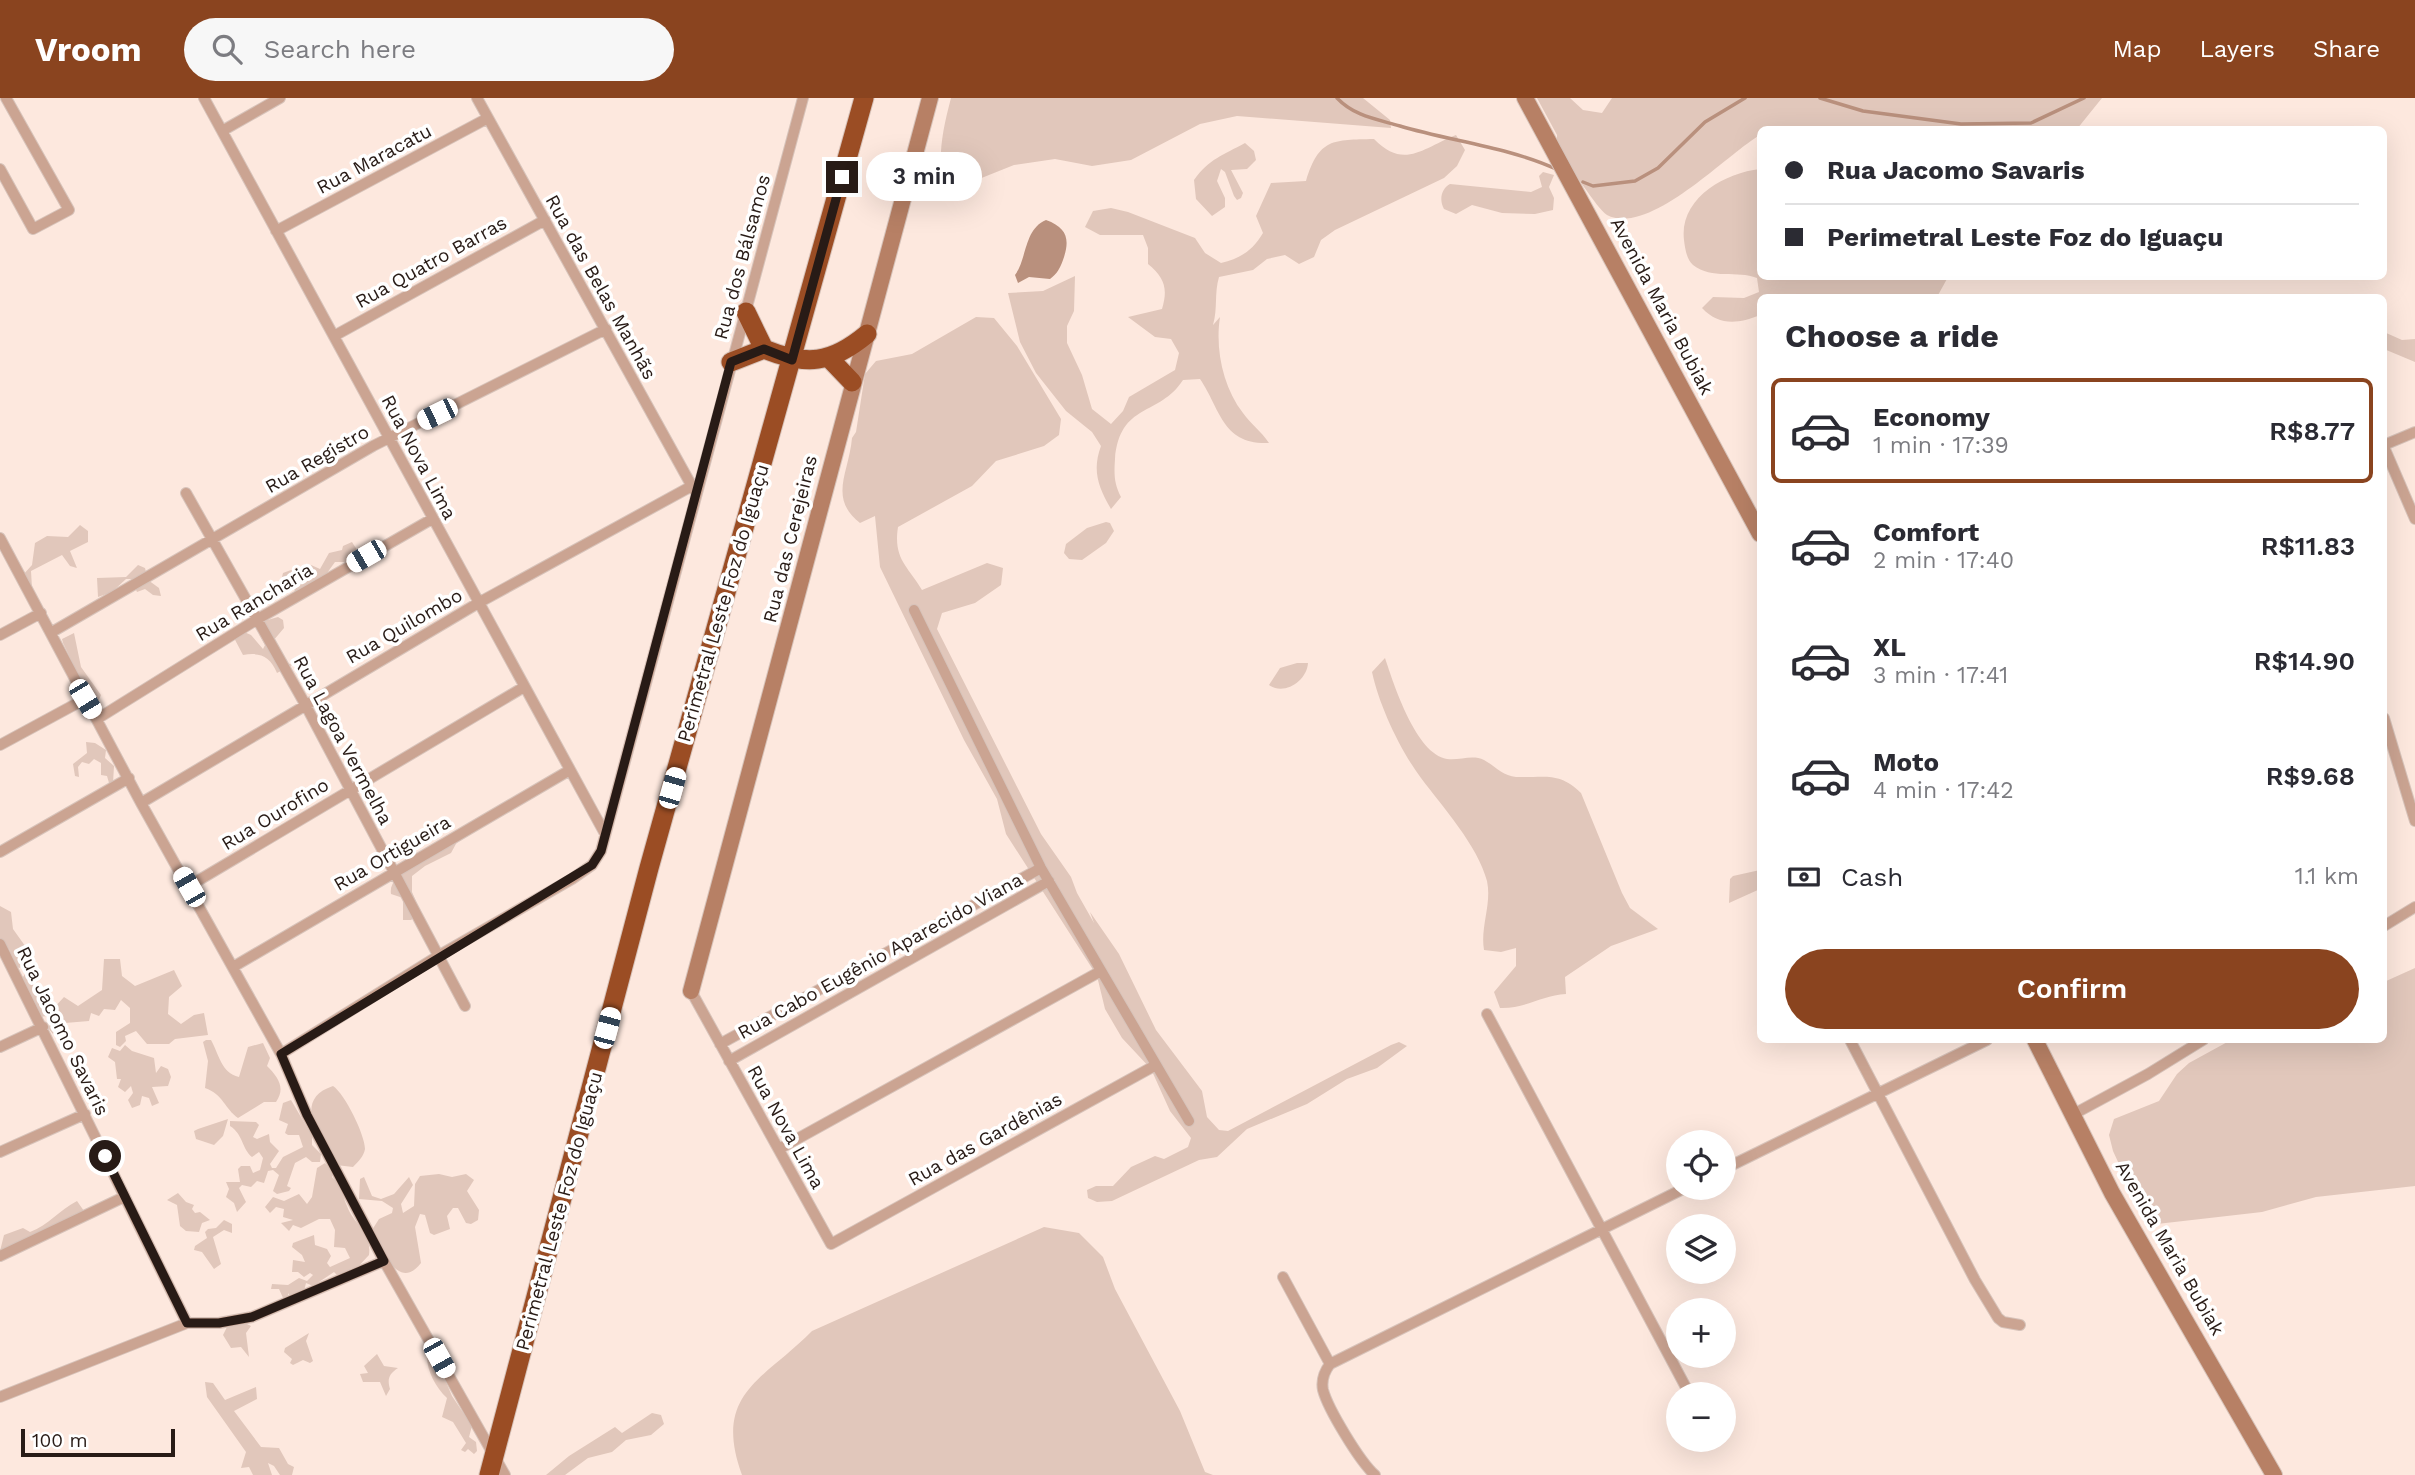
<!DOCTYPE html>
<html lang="en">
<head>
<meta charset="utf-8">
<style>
  :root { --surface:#fff; --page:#f7f7f7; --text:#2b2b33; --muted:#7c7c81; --line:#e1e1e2; --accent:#8a441f }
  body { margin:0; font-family:"Work Sans",sans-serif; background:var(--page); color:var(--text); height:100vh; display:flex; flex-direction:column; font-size:26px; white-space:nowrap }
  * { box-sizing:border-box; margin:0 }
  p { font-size:23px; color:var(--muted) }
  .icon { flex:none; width:38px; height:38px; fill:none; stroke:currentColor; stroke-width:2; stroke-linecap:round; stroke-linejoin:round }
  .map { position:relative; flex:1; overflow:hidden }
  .details { position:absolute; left:1757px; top:196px; width:630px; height:749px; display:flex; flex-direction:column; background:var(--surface); border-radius:10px; box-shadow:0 7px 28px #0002 }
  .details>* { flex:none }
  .hud { position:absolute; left:1757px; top:28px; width:630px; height:154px; border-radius:10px; box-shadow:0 7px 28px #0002; display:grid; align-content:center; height:154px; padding:0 28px; background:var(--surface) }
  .buttons { position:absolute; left:1666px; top:1032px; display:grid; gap:14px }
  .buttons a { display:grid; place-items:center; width:70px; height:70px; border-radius:50%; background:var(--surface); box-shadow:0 7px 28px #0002; font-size:35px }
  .scale { position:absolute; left:21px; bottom:18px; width:154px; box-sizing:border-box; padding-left:7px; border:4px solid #281b16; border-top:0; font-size:19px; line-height:24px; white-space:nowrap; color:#281b16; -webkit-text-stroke:5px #fff; paint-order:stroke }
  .end { position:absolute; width:32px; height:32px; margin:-16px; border:9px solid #281b16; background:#fff; box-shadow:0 0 0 4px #fff }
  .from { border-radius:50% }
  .bubble { position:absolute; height:49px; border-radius:24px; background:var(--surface); box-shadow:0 7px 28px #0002; font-size:23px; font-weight:600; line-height:49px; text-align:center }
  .car { position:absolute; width:21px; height:42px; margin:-21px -10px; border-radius:9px; box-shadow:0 0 5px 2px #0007; background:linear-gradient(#fff 24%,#345 0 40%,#fff 0 76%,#345 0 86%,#fff 0) }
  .hud b { display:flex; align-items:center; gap:24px; height:66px; font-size:26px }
  .hud b+b { border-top:2px solid var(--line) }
  .hud i { width:18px; height:18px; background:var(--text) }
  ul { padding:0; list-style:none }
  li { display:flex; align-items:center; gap:21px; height:105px; margin:0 14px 10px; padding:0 14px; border:4px solid transparent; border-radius:10px }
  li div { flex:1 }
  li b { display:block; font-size:26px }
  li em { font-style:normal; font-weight:600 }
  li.current { border-color:var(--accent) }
  li>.icon { width:63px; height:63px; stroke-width:1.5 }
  h2 { padding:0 28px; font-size:32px; line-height:84px }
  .pay { display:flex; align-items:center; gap:18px; height:77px; padding:0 28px; font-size:26px }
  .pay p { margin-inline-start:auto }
  .primary-button { display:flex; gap:14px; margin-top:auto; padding:14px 28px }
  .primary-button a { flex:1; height:80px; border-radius:42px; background:var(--accent); color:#fff; font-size:28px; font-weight:600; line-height:80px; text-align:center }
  header { display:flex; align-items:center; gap:42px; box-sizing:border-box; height:98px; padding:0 35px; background:var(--accent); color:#fff }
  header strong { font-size:33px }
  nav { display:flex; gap:38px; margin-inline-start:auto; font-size:24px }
  .search { width:490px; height:63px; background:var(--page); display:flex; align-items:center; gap:18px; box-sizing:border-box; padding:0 24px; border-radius:38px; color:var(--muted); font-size:26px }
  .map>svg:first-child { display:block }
</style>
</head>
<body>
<header>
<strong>Vroom</strong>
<div class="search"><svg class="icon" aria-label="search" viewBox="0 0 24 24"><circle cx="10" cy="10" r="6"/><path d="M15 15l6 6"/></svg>Search here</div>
<nav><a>Map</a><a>Layers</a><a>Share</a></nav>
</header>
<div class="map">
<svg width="2415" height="1377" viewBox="0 0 2415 1377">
  <rect width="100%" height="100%" fill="#fde8de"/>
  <!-- green -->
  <path fill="#e1c7bb" d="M951 0H1363L1390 22 1391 30 1237 18 1200 26 1131 62 1092 68 1055 61 1014 67 944 95C937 60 942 34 951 0Z
    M1537 0H1570L1583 12 1602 15 1612 0H2102L2077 31 1760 32V37C1727 56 1649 139 1607 117 1596 110 1572 68 1557 54V37Z
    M1456 37 1465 52 1457 68 1444 80 1335 132 1321 142 1314 159 1299 166 1285 157 1267 161 1253 172 1219 179C1214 196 1218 210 1213 227L1220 219C1215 251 1223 289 1243 315 1251 326 1261 333 1269 345 1222 347 1221 312 1200 281L1183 282C1159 319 1120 304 1115 361 1114 377 1114 385 1121 399L1111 411C1098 389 1092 372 1101 348L1092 334 1066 313 1036 275 1020 244 1008 195 1043 193 1075 178 1074 213 1067 228V245L1082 277 1092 311 1111 326 1123 313 1129 299 1175 272 1179 255 1171 241 1155 239 1128 219 1162 211C1168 191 1165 180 1148 166V150L1143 137H1100L1085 129 1093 113 1111 110 1128 114 1195 140 1205 155 1221 165C1241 160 1252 153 1263 135L1256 118 1271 85 1306 83C1319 40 1333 42 1374 41 1404 72 1423 50 1456 37Z
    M1245 45 1254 53 1256 62 1247 71 1231 72 1243 95 1241 100 1237 102 1234 98 1225 74 1221 71 1217 83 1225 100V109L1212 118 1196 101 1194 82C1209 61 1223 57 1245 45Z
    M1760 71V178L1948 179 1937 199 1760 200V217C1738 226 1719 228 1702 210L1713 199 1744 200 1759 194 1757 180C1737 172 1712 182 1693 167 1687 162 1685 151 1684 142 1679 101 1724 75 1760 71Z
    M1543 74 1554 77 1549 89 1554 100 1553 112 1535 116 1502 115 1472 107 1456 116 1444 111C1439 102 1441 91 1450 86L1531 94 1542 89 1539 78Z
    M976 219 994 220 1017 248 1061 321 1059 337 1044 348 996 363 972 388 898 429C893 461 908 468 922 492L987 465 1003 470 1001 487 975 505 942 515 937 531 1041 736 1071 779 1077 795 1094 825 1090 814 1119 856 1156 932 1202 993 1207 1019 1219 1032 1228 1033 1391 947 1399 944 1407 948 1377 970 1347 981 1307 1006 1247 1031 1217 1059 1199 1062 1112 1103 1097 1104 1088 1100 1087 1092 1096 1088H1113L1131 1069 1155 1058 1164 1061 1188 1049 1191 1040 1170 1013 1151 971 1122 940 1105 911 1097 878 1006 736 997 701 964 642 880 469 875 418 860 425C828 400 849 375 852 340L856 334 865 276 876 263 912 256Z
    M2384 234 2402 242 2415 241V264L2384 251Z
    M1106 424 1110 425 1114 433 1106 445 1082 462 1069 461 1064 455 1066 446 1087 430Z
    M80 427 88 433V444L70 453 77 470 70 468 62 457 31 473 32 490 22 478 32 467 35 445 47 438 68 439Z
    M352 444 359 455 350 464H335L322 482 296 494 282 479 283 475 291 472 308 479 311 472 307 470 311 467 320 471 329 455 342 452 343 448Z
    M138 467 145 470 148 482 159 490 161 498 153 497 145 491 137 494 131 481H126L112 494 98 499 97 480 126 479Z
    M278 519 283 522 284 530 273 543 282 562 292 567 277 575C270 558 260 554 243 557L233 538V529L251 537 263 551 265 547 259 536 264 523Z
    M74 535 81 569 101 597 98 604 90 601 63 545 62 541Z
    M1385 560C1394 587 1416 656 1447 661 1459 663 1472 656 1484 662 1495 668 1503 678 1516 679 1544 680 1559 673 1581 695L1622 795 1630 810 1658 831 1611 848 1565 879 1566 896C1542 897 1525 911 1500 910L1494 894 1516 868V850L1501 854 1484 852C1480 829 1492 806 1487 783 1478 748 1442 708 1421 680 1400 652 1379 607 1372 574Z
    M1297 565H1308C1307 583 1284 598 1269 587L1280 570Z
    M86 644 95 645 106 652 105 660 114 668 113 685H109L107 678 101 677V665L94 661 89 666 82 664 78 669 79 679 75 678 73 666 87 655Z
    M450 742 457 744 451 755 425 768 412 778V794L421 815 411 822H403V800L391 796C387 773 436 761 450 742Z
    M1760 772V791L1729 805 1730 781 1733 778Z
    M0 808 11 814 13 831 28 852 20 870 12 868 10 852 0 847Z
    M104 861H120L122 878 135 888 174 872 182 888 169 899 168 916 181 926 194 917 204 915 208 937 175 941 169 946H147L136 933 125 938 126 943 120 949 116 947V934L130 925V910L121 902 115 912 104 911 99 918 91 915 89 923 65 925 61 933 53 936 48 930 56 917 39 919 18 885 27 874 44 910 52 912 64 899 78 908 102 892Z
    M2415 870V1088L2316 1099 2262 1114 2157 1126 2142 1116 2113 1053 2109 1037 2114 1021 2159 1003 2177 976 2189 965 2231 942H2384V884Z
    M206 942H211C219 956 221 975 239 979L248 949 263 945 270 960 267 968C278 979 286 990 276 1004H264L238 1020C225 1011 223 996 205 990L208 963 203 944Z
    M125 947 132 953 154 960 156 975 161 968 168 971 171 979 168 988 152 989 159 1005 152 1008 149 1000 142 998 140 1007 132 1010 128 1002 133 995 131 988 125 994 118 989 121 981H117L115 964 108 959 112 950 120 953Z
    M333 988C345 996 365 1037 365 1051 364 1058 358 1064 353 1069L336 1067C322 1043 290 1002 333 988Z
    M291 1002 312 1038V1047L321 1056 320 1064H312L306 1059 295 1065 287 1088 291 1090 289 1093 277 1096 273 1093 279 1077 273 1072 268 1073 264 1085 257 1083 251 1089 242 1087 239 1090 246 1104 237 1114 234 1105 226 1099 229 1091 226 1084H240L238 1071 241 1068H250L253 1075 260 1072 263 1060 259 1054 252 1059C242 1051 243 1036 230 1028V1023L256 1024 259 1027 253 1039 257 1041 269 1036 270 1044 279 1053 270 1066 272 1070H276L283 1059 303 1049 299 1037H288L285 1035 288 1026 279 1022 283 1005Z
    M228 1021 223 1038 214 1047 196 1041 194 1033 198 1031Z
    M325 1065 333 1075 332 1079C346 1094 340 1091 347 1108 354 1127 372 1134 369 1157L356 1171 352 1170 347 1177 340 1180 334 1174 313 1188 306 1185 304 1193 291 1201 288 1195V1201L284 1202 279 1191H271L272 1186 288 1187 299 1180 307 1183 313 1177 310 1175 304 1179 298 1174H292L293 1162 305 1164 302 1157 292 1149 293 1145 314 1137 315 1147 327 1151 331 1158 327 1165 330 1169 350 1160 345 1150 334 1149 335 1132 330 1121H319L301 1130 293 1127 289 1133 281 1125 293 1122 283 1119 284 1111 276 1109 270 1115 265 1109 273 1099 284 1103 299 1096 307 1106 312 1099 317 1070Z
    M439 1076 452 1079 466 1076 474 1082 467 1093 479 1112 478 1122 471 1126 466 1125 458 1110H453L447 1118 450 1131 434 1137 430 1135 425 1117 420 1116 415 1129 421 1165C398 1195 381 1149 372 1132L379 1121 392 1115 393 1110 382 1103 359 1101 360 1081 364 1079 372 1098 381 1101 394 1096 409 1079 413 1087 401 1106 403 1115 414 1108 415 1086 420 1078Z
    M178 1095 186 1104 194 1107 192 1111 195 1115 200 1114 210 1122 202 1125 199 1134 186 1133 180 1128 177 1107 167 1102Z
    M77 1103 84 1113 0 1153 4 1137 23 1130 30 1134C49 1127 59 1112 77 1103Z
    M224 1122 232 1126V1135L224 1132 213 1139 221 1166 214 1171 202 1154 194 1152 195 1148 207 1140 205 1134 208 1131 216 1130Z
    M1044 1129 1079 1135 1103 1159 1115 1191 1180 1313 1205 1374 1213 1377H742C712 1295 764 1282 812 1233Z
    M239 1222 251 1228 246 1235 249 1259 241 1249 231 1250 223 1237 227 1229Z
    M309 1235 306 1243 313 1263 310 1265 303 1262 293 1267 290 1265 292 1261 284 1254 285 1250Z
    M377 1256 384 1268 398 1270C389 1276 387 1281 390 1291L386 1298 380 1284H363L360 1276 368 1275 364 1268Z
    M430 1256H434L452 1298 472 1328 469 1339 476 1344 477 1353 474 1356 468 1351 465 1354 461 1352 466 1345 453 1324 442 1319 447 1300C436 1290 427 1273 427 1259Z
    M205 1284 213 1285 225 1302 256 1289 257 1301 234 1313 261 1349 279 1350 288 1366 294 1369 292 1377H280L274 1368 268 1365 272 1377H253L249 1369 241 1370 246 1354 207 1299Z
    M652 1315 661 1317 664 1326 651 1337 626 1342 612 1354 588 1360 565 1377H546L569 1358 615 1329 622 1335Z"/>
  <!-- water -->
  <path fill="#b9907d" d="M1046 122C1068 130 1070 142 1063 162 1060 170 1057 176 1050 181L1029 179 1018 185 1015 177C1027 161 1024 131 1046 122Z"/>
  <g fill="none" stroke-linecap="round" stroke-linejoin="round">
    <!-- stream -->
    <path stroke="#b9907d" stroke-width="3.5" d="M1337 0C1354 18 1376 21 1400 28 1450 43 1508 49 1556 71
      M1820 0 1863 13 1961 26 2031 25 2084 0
      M1583 84 1593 88 1635 83 1658 70 1705 24 1745 0"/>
    <defs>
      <path id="street" d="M204 0 604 734
        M477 0 694 392
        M222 33 280 0
        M0 71 33 131 69 112 6 0
        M276 133 488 20
        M334 238 545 122
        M2384 347 2415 334
        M2384 349 2415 421
        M186 395 305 606 465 908
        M0 440 141 705 281 956 307 1017 384 1163 505 1377
        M914 512 1041 770 1189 1023
        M52 534 373 348 606 231
        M0 537 41 515
        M2384 620 2415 723
        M97 621 256 522 432 421
        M0 647 85 601
        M141 705 480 504 690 389
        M0 754 129 680
        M189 788 524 589
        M2384 828 2415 809
        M0 846 187 1225
        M233 869 570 672
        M691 893 831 1146 1156 967
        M1487 916 1690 1297
        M1850 942 1975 1182 1998 1220 2003 1224 2020 1227
        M720 946 1041 770
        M0 949 43 929
        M281 956 438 858 572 781 592 767 601 753 803 0
        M729 963 1049 783
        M2072 1017 2148 976 2203 942
        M779 1051 1101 873
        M0 1054 85 1016
        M1724 1071 1987 942
        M0 1158 124 1099
        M1283 1179 1330 1266C1324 1274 1321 1282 1323 1292 1328 1311 1360 1364 1375 1377
        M1330 1266 1685 1090
        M0 1299 187 1225H219L252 1219 384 1163"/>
      <path id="secondary" d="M1525 0 1760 436
        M691 893 930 0
        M2035 942 2112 1095 2274 1377"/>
      <path id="highway" d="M746 214 764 251
        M829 260 852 284
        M731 264 764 251C806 268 831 266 867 236
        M489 1377 649 770 864 0"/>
    </defs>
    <!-- street casing -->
    <use href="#street" stroke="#d7c3ba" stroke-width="12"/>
    <!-- secondary casing -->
    <use href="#secondary" stroke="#d7c3ba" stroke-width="18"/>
    <!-- highway casing -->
    <use href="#highway" stroke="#d7c3ba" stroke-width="21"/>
    <!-- street -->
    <use href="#street" stroke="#cba492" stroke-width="10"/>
    <!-- secondary -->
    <use href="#secondary" stroke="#b78065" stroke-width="16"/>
    <!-- highway -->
    <use href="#highway" stroke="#9b4d24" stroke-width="19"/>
  </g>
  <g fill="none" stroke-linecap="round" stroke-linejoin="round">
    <!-- route -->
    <path stroke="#281b16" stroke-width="9" d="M105 1058 187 1225H219L252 1219 384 1163 307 1017 281 956 592 767 601 753 731 264 764 251 792 262 842 79"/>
  </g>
  <g text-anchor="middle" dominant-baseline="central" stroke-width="7" stroke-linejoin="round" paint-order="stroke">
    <!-- street labels -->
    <g font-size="19" fill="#281b16" stroke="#fff">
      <text transform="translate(374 61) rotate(-28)">Rua Maracatu</text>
      <text transform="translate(742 159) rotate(-75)">Rua dos Bálsamos</text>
      <text transform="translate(431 164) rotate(-29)">Rua Quatro Barras</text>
      <text transform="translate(601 189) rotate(61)">Rua das Belas Manhãs</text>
      <text transform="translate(1662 208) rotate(62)">Avenida Maria Bubiak</text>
      <text transform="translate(419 359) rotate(62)">Rua Nova Lima</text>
      <text transform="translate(317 361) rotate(-30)">Rua Registro</text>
      <text transform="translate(790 441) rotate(-76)">Rua das Cerejeiras</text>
      <text transform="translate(254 504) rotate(-31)">Rua Rancharia</text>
      <text transform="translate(723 505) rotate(-74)">Perimetral Leste Foz do Iguaçu</text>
      <text transform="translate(404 528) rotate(-30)">Rua Quilombo</text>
      <text transform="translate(343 642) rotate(62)">Rua Lagoa Vermelha</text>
      <text transform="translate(275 716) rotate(-31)">Rua Ourofino</text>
      <text transform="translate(392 755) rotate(-30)">Rua Ortigueira</text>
      <text transform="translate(880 858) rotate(-29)">Rua Cabo Eugênio Aparecido Viana</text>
      <text transform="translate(63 933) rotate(64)">Rua Jacomo Savaris</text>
      <text transform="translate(786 1029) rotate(61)">Rua Nova Lima</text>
      <text transform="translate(985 1041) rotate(-29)">Rua das Gardênias</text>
      <text transform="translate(559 1113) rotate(-75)">Perimetral Leste Foz do Iguaçu</text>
      <text transform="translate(2170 1150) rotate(60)">Avenida Maria Bubiak</text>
    </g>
  </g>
</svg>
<div class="buttons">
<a><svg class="icon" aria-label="locate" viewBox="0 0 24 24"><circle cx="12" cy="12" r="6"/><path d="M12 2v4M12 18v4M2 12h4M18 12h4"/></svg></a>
<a><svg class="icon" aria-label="layers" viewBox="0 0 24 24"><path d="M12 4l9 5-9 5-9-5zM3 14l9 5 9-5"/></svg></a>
<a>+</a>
<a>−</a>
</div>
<div class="scale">100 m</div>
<i class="end from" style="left:105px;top:1058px"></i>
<i class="end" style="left:842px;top:79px"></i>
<div class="bubble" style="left:866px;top:54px;width:116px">3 min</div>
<i class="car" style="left:437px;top:316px;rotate:244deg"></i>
<i class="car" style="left:366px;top:458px;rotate:240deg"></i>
<i class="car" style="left:85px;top:601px;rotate:149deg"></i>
<i class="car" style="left:672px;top:690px;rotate:16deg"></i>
<i class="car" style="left:189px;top:789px;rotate:330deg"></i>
<i class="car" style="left:607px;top:930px;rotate:15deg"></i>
<i class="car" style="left:439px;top:1260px;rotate:151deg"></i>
<div class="hud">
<b><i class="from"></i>Rua Jacomo Savaris</b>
<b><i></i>Perimetral Leste Foz do Iguaçu</b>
</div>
<section class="details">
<h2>Choose a ride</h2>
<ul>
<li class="current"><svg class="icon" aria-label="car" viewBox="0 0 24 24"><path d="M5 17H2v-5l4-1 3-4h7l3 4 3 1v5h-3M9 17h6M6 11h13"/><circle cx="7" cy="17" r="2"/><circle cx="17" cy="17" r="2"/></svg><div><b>Economy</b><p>1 min · 17:39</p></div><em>R$8.77</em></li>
<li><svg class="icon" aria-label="car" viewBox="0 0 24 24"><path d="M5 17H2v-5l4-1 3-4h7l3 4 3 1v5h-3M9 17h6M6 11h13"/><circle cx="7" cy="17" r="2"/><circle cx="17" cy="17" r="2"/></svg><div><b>Comfort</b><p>2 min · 17:40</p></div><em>R$11.83</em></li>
<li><svg class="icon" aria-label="car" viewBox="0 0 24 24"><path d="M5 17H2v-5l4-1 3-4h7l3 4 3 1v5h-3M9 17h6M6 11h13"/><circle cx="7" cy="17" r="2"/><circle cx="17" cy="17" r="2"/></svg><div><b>XL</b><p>3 min · 17:41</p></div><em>R$14.90</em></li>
<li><svg class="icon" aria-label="car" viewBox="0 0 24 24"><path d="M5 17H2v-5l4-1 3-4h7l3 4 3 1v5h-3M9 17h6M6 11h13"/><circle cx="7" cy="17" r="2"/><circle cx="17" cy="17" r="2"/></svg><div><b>Moto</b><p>4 min · 17:42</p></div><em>R$9.68</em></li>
</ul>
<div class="pay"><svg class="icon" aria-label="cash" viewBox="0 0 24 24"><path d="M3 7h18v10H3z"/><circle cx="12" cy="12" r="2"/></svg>Cash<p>1.1 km</p></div>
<div class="primary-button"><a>Confirm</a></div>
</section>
</div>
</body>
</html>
